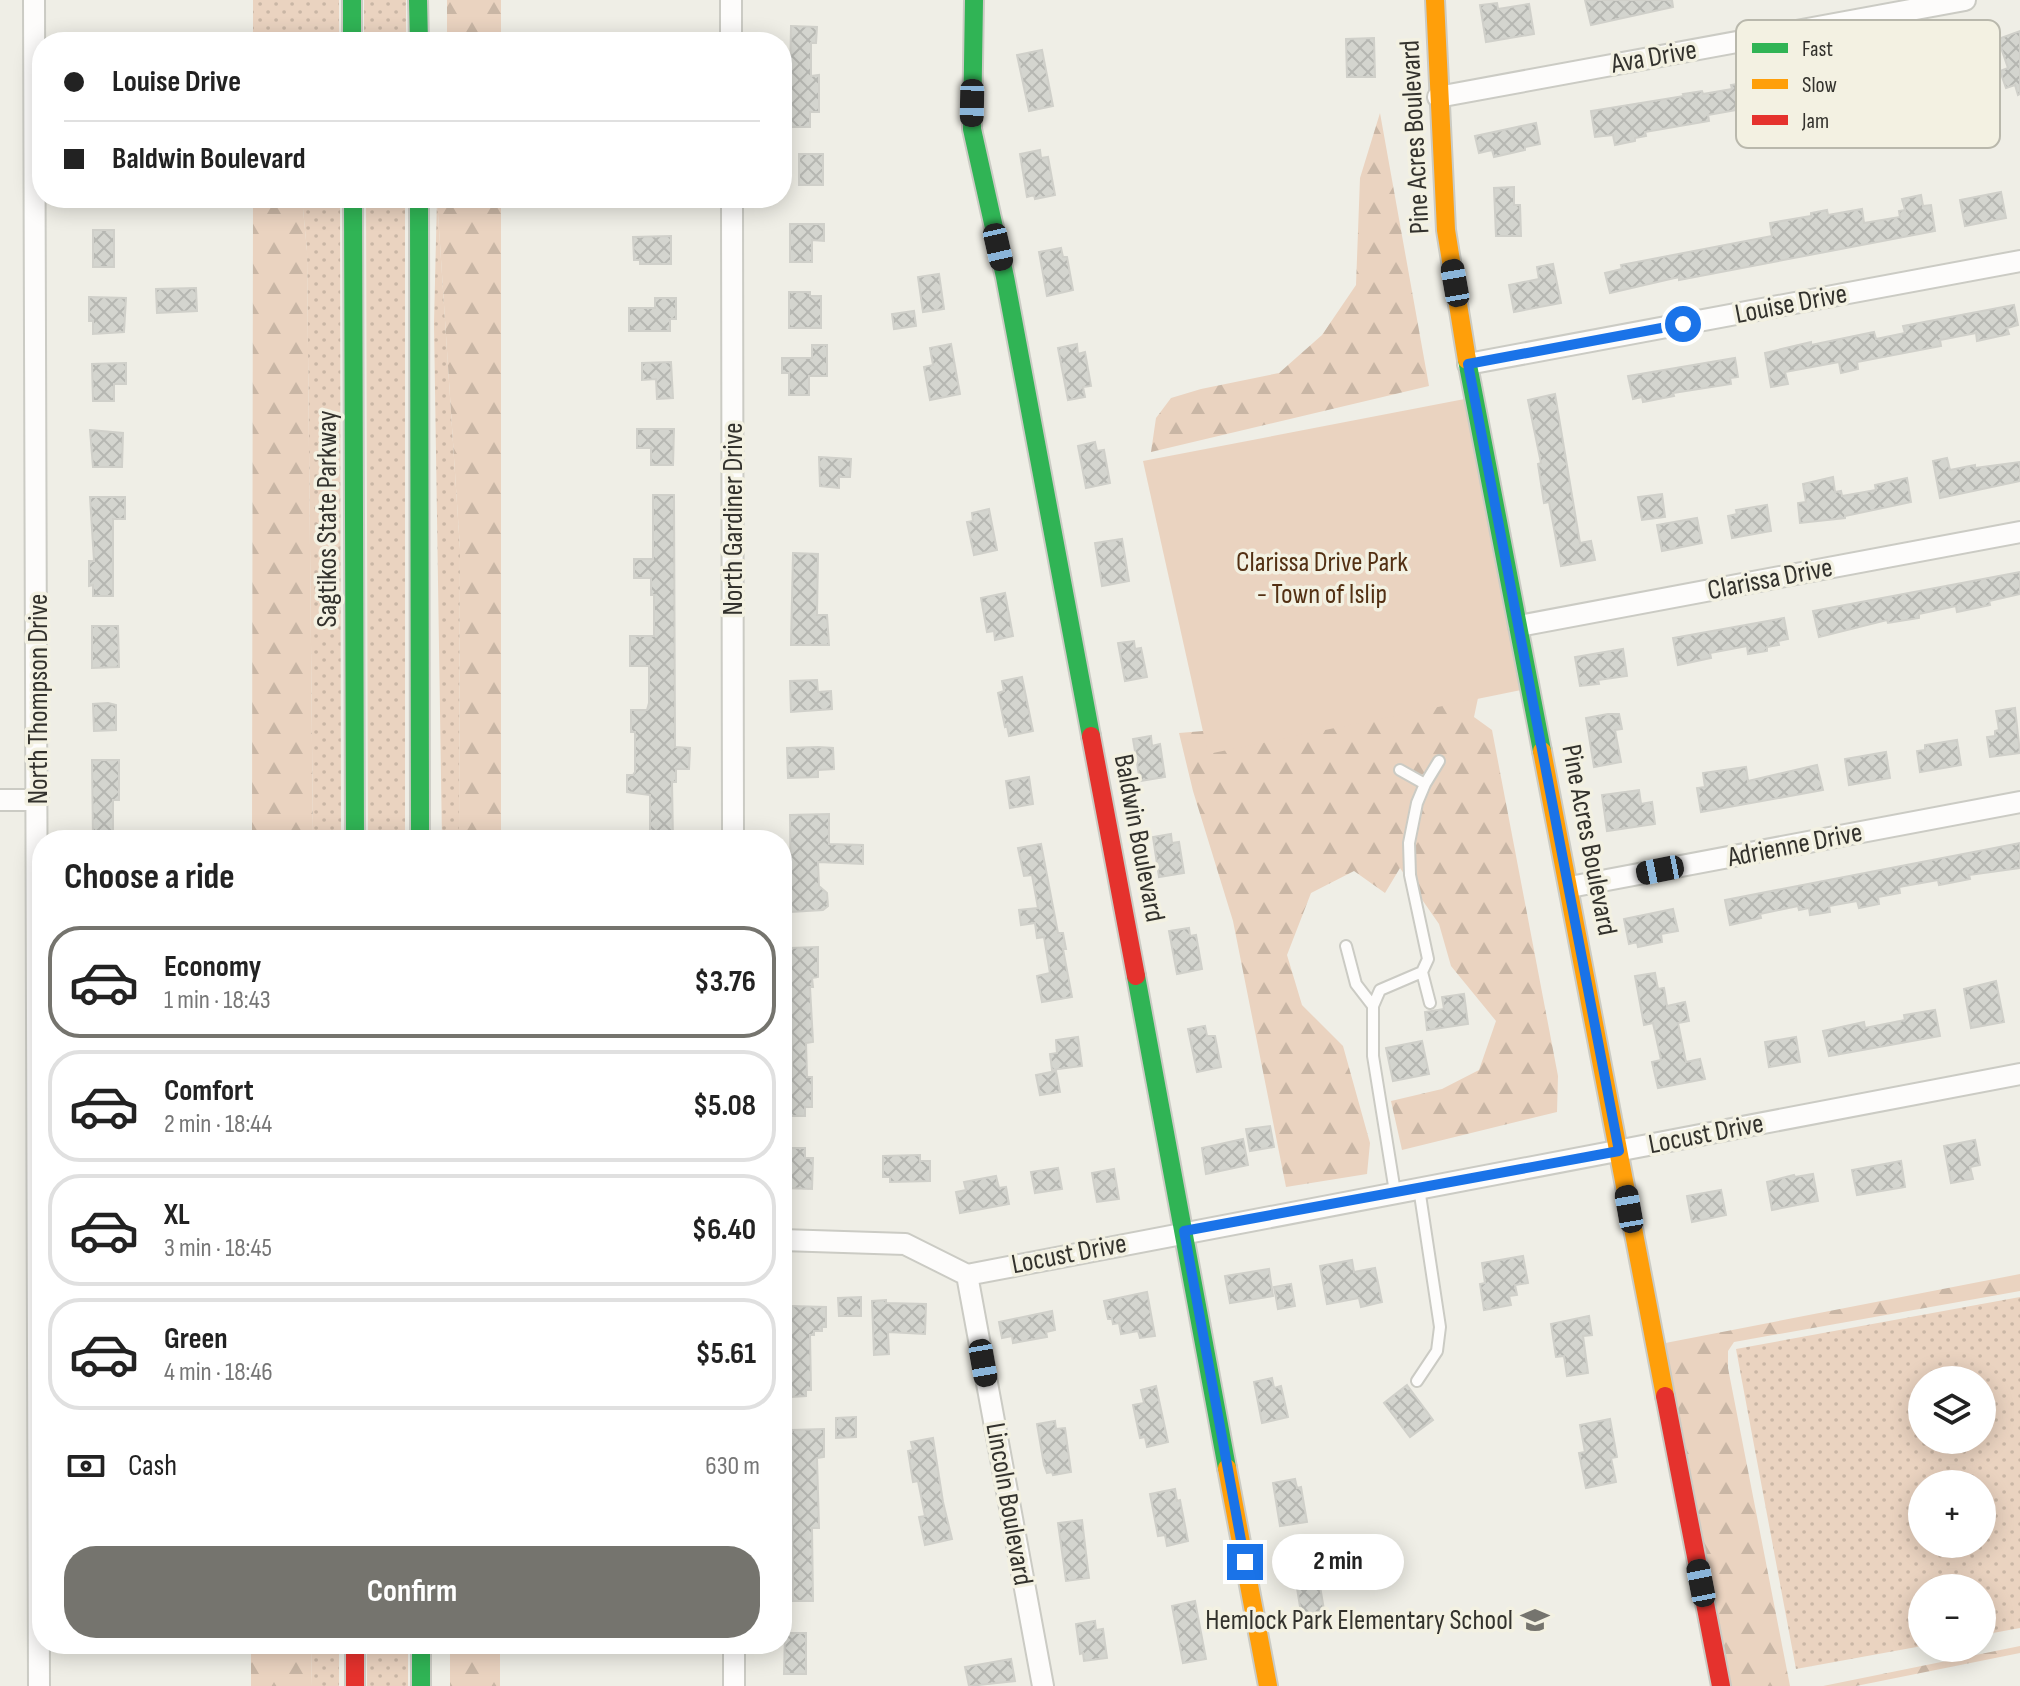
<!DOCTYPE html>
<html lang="en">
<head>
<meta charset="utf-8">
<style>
  :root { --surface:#fff; --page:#f6f6f6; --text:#222; --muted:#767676; --line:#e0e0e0; --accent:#75746e }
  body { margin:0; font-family:"Sofia Sans Condensed",sans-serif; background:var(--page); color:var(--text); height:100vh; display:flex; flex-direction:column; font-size:30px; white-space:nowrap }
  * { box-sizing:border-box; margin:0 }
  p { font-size:26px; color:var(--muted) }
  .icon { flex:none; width:44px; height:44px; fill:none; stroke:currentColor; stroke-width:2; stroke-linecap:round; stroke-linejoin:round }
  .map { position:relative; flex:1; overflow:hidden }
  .sheet { position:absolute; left:32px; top:830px; width:760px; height:824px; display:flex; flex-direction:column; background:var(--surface); border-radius:32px; box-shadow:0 4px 20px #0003 }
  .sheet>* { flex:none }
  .top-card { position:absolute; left:32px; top:32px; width:760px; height:176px; border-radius:32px; box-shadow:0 4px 20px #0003; display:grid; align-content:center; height:176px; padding:0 32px; background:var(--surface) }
  .tools { position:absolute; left:1908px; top:1366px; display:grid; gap:16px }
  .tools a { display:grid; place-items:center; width:88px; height:88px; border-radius:50%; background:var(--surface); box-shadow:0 4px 20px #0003; font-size:40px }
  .end { position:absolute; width:36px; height:36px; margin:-18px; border:10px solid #1a73e8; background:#fff; box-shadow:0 0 0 4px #fff }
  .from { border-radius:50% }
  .bubble { position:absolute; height:56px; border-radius:28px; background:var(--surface); box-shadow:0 4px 20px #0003; font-size:26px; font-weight:700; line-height:56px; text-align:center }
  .car { position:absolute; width:24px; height:48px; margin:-24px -12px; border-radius:10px; box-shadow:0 0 6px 2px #0007; background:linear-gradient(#222 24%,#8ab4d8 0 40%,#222 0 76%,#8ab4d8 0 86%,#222 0) }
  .top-card b { display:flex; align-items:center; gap:28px; height:76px; font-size:30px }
  .top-card b+b { border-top:2px solid var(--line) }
  .top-card i { width:20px; height:20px; background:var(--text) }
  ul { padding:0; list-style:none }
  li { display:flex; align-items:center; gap:24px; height:112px; margin:0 16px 12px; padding:0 16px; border:4px solid var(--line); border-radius:32px }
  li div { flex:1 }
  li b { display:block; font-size:30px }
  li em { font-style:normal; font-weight:700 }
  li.on { border-color:var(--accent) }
  li>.icon { width:72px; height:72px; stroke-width:1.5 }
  h2 { padding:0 32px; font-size:36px; line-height:96px }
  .pay { display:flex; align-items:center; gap:20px; height:88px; padding:0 32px; font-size:30px }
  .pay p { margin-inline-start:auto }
  .cta { display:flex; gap:16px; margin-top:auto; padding:16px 32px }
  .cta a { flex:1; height:92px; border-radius:32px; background:var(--accent); color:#fff; font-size:32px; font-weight:700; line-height:92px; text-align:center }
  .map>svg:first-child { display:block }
</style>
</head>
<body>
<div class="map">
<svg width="2020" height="1686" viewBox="0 0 2020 1686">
  <defs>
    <pattern id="grass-dots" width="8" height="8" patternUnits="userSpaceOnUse" patternTransform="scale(2)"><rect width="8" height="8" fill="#ead3c0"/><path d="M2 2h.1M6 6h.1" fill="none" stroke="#c9b6a5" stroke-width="1.8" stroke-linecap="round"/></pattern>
    <pattern id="forest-firs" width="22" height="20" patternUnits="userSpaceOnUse" patternTransform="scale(2)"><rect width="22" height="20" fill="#ead3c0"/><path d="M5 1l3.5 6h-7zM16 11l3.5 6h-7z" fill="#c9b6a5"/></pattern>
    <pattern id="building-cross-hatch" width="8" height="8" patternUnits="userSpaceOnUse" patternTransform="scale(2)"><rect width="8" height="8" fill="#d4d5cf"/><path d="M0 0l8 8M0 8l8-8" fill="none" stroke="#b6b7b2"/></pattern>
  </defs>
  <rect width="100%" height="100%" fill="#efeee6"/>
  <!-- grass -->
  <path fill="url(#grass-dots)" fill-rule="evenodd" d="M253 0H339V42H253Z
    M364 0H406V42H364Z
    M302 198H340L341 840H313L307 251Z
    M366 198H405V840H368Z
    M437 198 460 549 459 840H442L434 324Z
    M2020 1297V1628L1982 1635V1588H1922V1646L1796 1669 1736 1349ZM1922 1380H1982V1440H1922ZM1922 1484H1982V1544H1922Z
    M312 1644H339V1686H311Z
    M367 1644H408V1686H367Z"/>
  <!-- forest -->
  <path fill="url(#forest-firs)" d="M447 0H501V42H447Z
    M1380 113 1429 386 1151 452 1156 418 1171 398 1201 389 1279 373 1322 335 1356 285 1360 178Z
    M253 198H302L307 251 313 840H252Z
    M437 198H501V840H459L460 549Z
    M1478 698 1474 717 1492 730 1558 1076 1557 1112 1402 1150 1391 1101 1442 1089 1479 1070 1496 1021 1451 966 1439 924 1400 868 1385 893 1354 871 1311 893 1287 955 1302 1005 1343 1046 1370 1143 1367 1174 1286 1187 1233 921 1193 791 1179 733 1215 730 1241 742Z
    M2020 1274V1291L1734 1342 1728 1351V1368L1790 1686H1719L1655 1345Z
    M251 1644H312L311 1686H251Z
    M450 1644H500V1686H450Z
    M2020 1646V1653L1856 1686H1823Z"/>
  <!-- green -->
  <path fill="#ead3c0" d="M1475 397 1531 688 1208 754 1143 461Z"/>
  <!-- building -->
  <path fill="url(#building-cross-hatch)" stroke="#d0d0ca" stroke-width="2" d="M1585 0H1672L1673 7 1591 25Z
    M1497 3 1498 9 1529 4 1534 34 1486 42 1480 5Z
    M791 26 817 27 816 43H811V76L819 75V112H810V127H789Z
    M2020 31V94L2018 95 2015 85 2006 88 2000 71 2008 68 1998 39Z
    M1374 38 1375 77H1347L1346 39Z
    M1042 50 1053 106 1029 111 1017 55Z
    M1772 78 1776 103 1708 115 1709 121 1645 132 1646 136 1635 138V141L1615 145 1613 135 1595 137 1591 111 1684 96 1683 94 1702 91 1703 94 1732 89 1731 85Z
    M1536 123 1540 144 1525 147V150L1494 157 1492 150 1479 153 1475 136Z
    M1040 150 1041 158 1048 157 1055 195 1035 199 1034 195 1027 197 1020 154Z
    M799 154H823V185H799Z
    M1514 187V205H1520L1521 236H1496L1494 188Z
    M2001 192 2006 218 1965 226 1960 200Z
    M1921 195 1923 206 1931 205 1935 231 1679 280V277L1610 293 1605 273 1622 269 1621 265 1772 236 1770 223 1811 216V213L1827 210 1828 215 1862 209 1864 223 1900 217 1899 211 1905 210 1902 199Z
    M790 224H824V241L812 240V262H790Z
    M93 230H114V267H93Z
    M671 236V264H640V260H634L633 237Z
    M1061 248 1063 257H1067L1073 290 1047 296 1039 252Z
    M1553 264 1561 303 1514 312 1509 285 1539 279 1537 267Z
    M939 274 944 309 923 312 918 277Z
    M196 288 197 311 157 313 156 289Z
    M789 292H810V296H821V328H789Z
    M89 297 126 298 124 332 93 334V321H89Z
    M655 298H676V319H670V331H629V308H655Z
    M2014 305 2018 325 2007 328 2009 334 1977 341 1976 333 1940 340 1941 346 1857 362 1858 369 1841 373 1839 362 1785 372 1788 384 1771 387 1765 353 1811 342V345L1874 332 1876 339 1905 333 1903 326Z
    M914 311 916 326 894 329 892 314Z
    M951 344 960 394 930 400 924 367 933 365 930 348Z
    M1077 344 1078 354 1085 352 1091 386 1083 387 1085 397 1068 400 1058 348Z
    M812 345H827V376H809V395H789V373H782V358H812Z
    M1735 358 1738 377 1730 378 1731 384 1673 393 1674 396 1643 402 1642 397 1633 399 1628 376Z
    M671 362 673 398 657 399 656 379 642 380V363Z
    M126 363V384H114V401H93L92 364Z
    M1555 394 1580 543 1591 541 1595 560 1561 566 1549 502 1544 503 1538 464 1541 463 1528 400Z
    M637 429H674L673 465H651V448H637Z
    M90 430 123 433 122 467H93Z
    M1095 442 1097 451 1104 450 1110 483 1086 488 1078 446Z
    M819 457 851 459 850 477H839V488L820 486Z
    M1947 458 1950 470 1975 465V468L2020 462V481L1940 498 1933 461Z
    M1833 477 1835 492 1841 491 1842 496 1876 490 1875 485 1907 478 1911 502 1845 516V518L1800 523 1798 503 1806 502 1803 484Z
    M1662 494 1665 517 1642 520 1638 497Z
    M653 495H674L675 747 690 748 689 769H676V782H672L673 840H650V795L627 792V775H633L635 772V732H631V710H647L649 703V666H630V636H654V595H651V578H634V559H653Z
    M90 497H125V519H113V596H93V585L89 586V561H94Z
    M1767 505 1771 531 1732 538 1728 516 1737 514 1736 510Z
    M989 509 997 550 974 555 967 522 973 521 972 513Z
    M1697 518 1702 543 1662 551 1657 525Z
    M1122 539 1129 581 1102 586 1095 543Z
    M793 553 818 554 817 615H827L829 645H791Z
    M2020 572V594L1989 601 1990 605 1957 612 1956 606 1919 614V618L1888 623 1887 620 1819 637 1813 611Z
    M1005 593 1013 636 995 640 994 631 987 632 981 598Z
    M1784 618 1788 639 1778 641 1779 645 1767 647V651L1748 654 1747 646 1710 653 1711 658 1678 665 1673 638Z
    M92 626H118L119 667 92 668Z
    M1134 641 1135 649 1141 648 1147 677 1125 681 1118 643Z
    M1623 649 1627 676 1598 680 1599 684 1580 686 1575 657Z
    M1022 677 1033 731 1009 736 1007 726 1005 727 998 693 1004 691 1002 681Z
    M817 680 818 692 831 691 832 709 791 712 790 681Z
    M108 703 116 705V730L94 731 93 704Z
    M2015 708 2020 753 1990 757 1987 737 1995 736V731L1999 730 1996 711Z
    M1608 714H1619L1622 729 1615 730 1621 762 1594 767 1586 718Z
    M1151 736 1152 746 1160 744 1165 777 1140 781 1133 739Z
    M1957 740 1961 765 1920 772 1917 751 1925 750V745Z
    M818 747 833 748 834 769 818 770V777L788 778 787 748Z
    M1886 752 1890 778 1849 785 1845 759Z
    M92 760H119V800H113V840H93Z
    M1817 765 1823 790 1701 812 1697 788 1705 787 1703 773 1746 767 1748 781Z
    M1029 777 1033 804 1010 808 1006 781Z
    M1639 790 1641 804 1652 802 1655 824 1607 831 1602 795Z
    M829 814V844L863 845V864L818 862 819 886 827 893 828 906 823 910 791 912 790 815Z
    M1171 834 1172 843 1179 842 1184 873 1159 877 1153 837Z
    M2020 843V868L1969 875 1970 879 1939 885 1938 880 1899 887 1900 893 1878 897 1879 904 1859 908 1857 901 1829 906 1830 912 1810 915 1809 908 1799 910 1798 906 1760 914 1761 918 1730 925 1725 900Z
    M1041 844 1058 933H1063L1066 949H1063L1072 997 1042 1002 1037 976 1050 973 1044 937 1037 938 1035 923 1021 925 1019 910 1038 908 1032 875 1024 876 1018 848Z
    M1673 909 1678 931 1661 934 1662 942 1638 947 1637 942 1629 944 1624 919Z
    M1189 928 1190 936 1196 935 1202 969 1177 974 1169 931Z
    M818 947V977L812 978 813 987H810L813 1042 806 1043 807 1077H812V1107H805V1116H784L785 1077H792L790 948Z
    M1655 973 1658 989 1664 988 1667 1006 1685 1002 1689 1021 1678 1023 1686 1062 1700 1059 1705 1079 1658 1088 1652 1062 1661 1060 1653 1023 1644 1025 1635 976Z
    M1996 981 2004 1022 1971 1028 1964 989Z
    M1464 994 1468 1024 1427 1030 1425 1012 1444 1009 1442 997Z
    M1935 1010 1940 1036 1829 1056 1823 1031 1864 1022 1865 1028 1905 1020 1904 1015Z
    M1205 1026 1207 1036H1215L1221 1067 1197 1072 1188 1029Z
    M1078 1037 1082 1066 1052 1070 1050 1054 1057 1053 1056 1040Z
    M1796 1037 1800 1062 1769 1067 1765 1042Z
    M1422 1041 1429 1074 1393 1081 1386 1048Z
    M1056 1071 1060 1092 1040 1095 1036 1075Z
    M1270 1126 1274 1147 1250 1151 1246 1129Z
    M1243 1139 1248 1165 1206 1174 1202 1148Z
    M1975 1140 1980 1165 1970 1167 1973 1179 1951 1183 1944 1146Z
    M784 1148H805V1158H813L812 1189 784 1188Z
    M920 1155V1161H930V1181L890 1182V1177H883V1156Z
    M1901 1161 1905 1187 1857 1195 1852 1170Z
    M1058 1168 1062 1189 1035 1193 1031 1172Z
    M1114 1169 1119 1199 1097 1202 1092 1173Z
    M1813 1174 1818 1201 1772 1210 1767 1182 1794 1175 1795 1177Z
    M996 1176 999 1188 1006 1187 1009 1204 960 1213 956 1192 966 1190 964 1182Z
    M1721 1190 1726 1215 1692 1222 1687 1196Z
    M1523 1256 1528 1283 1515 1285 1517 1295 1509 1296 1511 1305 1484 1310 1480 1284 1485 1283 1482 1263Z
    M1352 1260 1354 1272 1375 1268 1382 1302 1361 1307 1359 1298 1327 1304 1320 1266Z
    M1269 1269 1273 1296 1230 1303 1225 1276Z
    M1291 1284 1295 1306 1278 1309 1274 1287Z
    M1147 1292 1155 1336 1140 1338 1138 1331 1121 1334 1119 1323 1113 1324 1112 1319H1108L1104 1301Z
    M861 1297V1316H839L838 1298Z
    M886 1300V1303L926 1304 925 1334 888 1332 889 1354 874 1355 872 1301Z
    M790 1306 826 1307V1327H822V1331H814V1335H810L811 1390H806V1396L791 1397Z
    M1052 1311 1055 1330 1046 1332 1047 1337 1013 1343 1012 1336 1002 1338 999 1322Z
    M1589 1316 1592 1335 1583 1336 1588 1373 1567 1376 1564 1356 1556 1357 1551 1324Z
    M1272 1378 1274 1388 1281 1386 1288 1417 1262 1423 1254 1382Z
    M1407 1385 1433 1420 1410 1437 1384 1403Z
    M1156 1386 1168 1442 1147 1447 1145 1437 1140 1438 1133 1405 1144 1403 1141 1390Z
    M856 1417V1437L836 1438V1418Z
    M1610 1419 1617 1457 1611 1458 1616 1482 1586 1488 1579 1453 1585 1452 1580 1425Z
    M1055 1421 1056 1429 1065 1428 1071 1472 1053 1475 1052 1472 1047 1473 1044 1465 1037 1424Z
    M824 1429V1457L817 1458 819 1528H812L813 1601H793L791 1447H786L785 1433 792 1432V1430Z
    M933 1438 943 1502 952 1539 925 1545 919 1517 925 1516 918 1481 913 1482 908 1451 913 1450 911 1442Z
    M1295 1479 1297 1488 1301 1487 1307 1522 1280 1526 1273 1483Z
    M1175 1489 1177 1501 1180 1500 1188 1541 1167 1546 1165 1535 1158 1536 1150 1494Z
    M1082 1520 1089 1578 1066 1581 1058 1523Z
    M1312 1579 1313 1588 1320 1586 1325 1616 1302 1619 1296 1582Z
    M1195 1601 1206 1659 1183 1663 1172 1606Z
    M1095 1621 1096 1630 1103 1629 1107 1658 1084 1661 1083 1653 1080 1654 1076 1624Z
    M785 1633H806V1674H784Z
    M1011 1659 1015 1681 969 1686 965 1667Z"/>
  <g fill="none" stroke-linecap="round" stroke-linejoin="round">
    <defs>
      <path id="lane" d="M1400 770 1425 784 1417 803 1409 843 1410 875 1428 959 1422 972
        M1425 784 1439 761
        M1346 946 1356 984 1373 1006V1056L1395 1192
        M1373 1006 1380 990 1422 972 1430 1003
        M1417 1381 1437 1351 1440 1327 1419 1188"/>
      <path id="street" d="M34 0 39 1686
        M731 0V42
        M1438 97 1965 0
        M732 198 733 840
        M1468 364 2020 261
        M1519 626 2020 532
        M0 800H38
        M1570 887 2020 802
        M782 1240 905 1244 967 1275 1043 1686
        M967 1275 2020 1074
        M734 1644V1686"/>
      <path id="fast" d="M352 0V42
        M418 0 419 42
        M974 0 972 129 1005 277 1091 736
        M353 198 355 840
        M419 198 420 840
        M1467 360 1542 751
        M1136 976 1227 1468
        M421 1644V1686"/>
      <path id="slow" d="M1435 0 1446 230 1467 360
        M1542 751 1665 1396
        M1227 1468 1268 1686"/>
      <path id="jam" d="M1091 736 1136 976
        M1665 1396 1721 1686
        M355 1644V1686"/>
    </defs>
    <!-- lane casing -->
    <use href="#lane" stroke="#cbcbc4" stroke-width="14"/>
    <!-- street casing -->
    <use href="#street" stroke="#cbcbc4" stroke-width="24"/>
    <!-- fast casing -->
    <use href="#fast" stroke="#cbcbc4" stroke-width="22"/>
    <!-- slow casing -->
    <use href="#slow" stroke="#cbcbc4" stroke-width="22"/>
    <!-- jam casing -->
    <use href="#jam" stroke="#cbcbc4" stroke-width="22"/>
    <!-- lane -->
    <use href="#lane" stroke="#fdfcfb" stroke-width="10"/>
    <!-- street -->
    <use href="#street" stroke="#fdfcfb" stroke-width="20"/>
    <!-- fast -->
    <use href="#fast" stroke="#30b455" stroke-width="18"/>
    <!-- slow -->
    <use href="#slow" stroke="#ff9f0a" stroke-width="18"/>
    <!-- jam -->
    <use href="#jam" stroke="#e5322d" stroke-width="18"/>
  </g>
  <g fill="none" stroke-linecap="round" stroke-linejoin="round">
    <!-- route -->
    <path stroke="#1a73e8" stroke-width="10" d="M1245 1562 1184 1231 1619 1151 1468 364 1683 324"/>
  </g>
  <!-- icons -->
  <defs>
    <symbol id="school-bare" viewBox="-9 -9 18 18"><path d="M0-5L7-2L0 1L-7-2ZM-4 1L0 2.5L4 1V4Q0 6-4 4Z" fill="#75746e" stroke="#f3f1e2" stroke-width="2.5" paint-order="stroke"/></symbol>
  </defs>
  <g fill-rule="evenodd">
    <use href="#school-bare" x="1515" y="1600" width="40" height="40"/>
  </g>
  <g text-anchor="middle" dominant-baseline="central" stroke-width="7" stroke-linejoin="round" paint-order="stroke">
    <!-- street labels -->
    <g font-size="28" fill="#33322d" stroke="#f3f1e2">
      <text transform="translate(1654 57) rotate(-10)">Ava Drive</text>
      <text transform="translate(1415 137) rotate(-93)">Pine Acres Boulevard</text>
      <text transform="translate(1791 304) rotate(-11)">Louise Drive</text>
      <text transform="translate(327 519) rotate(-90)">Sagtikos State Parkway</text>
      <text transform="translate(733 519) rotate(-90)">North Gardiner Drive</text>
      <text transform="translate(1770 579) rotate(-11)">Clarissa Drive</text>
      <text transform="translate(38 699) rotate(-90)">North Thompson Drive</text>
      <text transform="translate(1139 838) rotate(79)">Baldwin Boulevard</text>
      <text transform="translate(1589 840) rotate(79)">Pine Acres Boulevard</text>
      <text transform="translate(1795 845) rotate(-11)">Adrienne Drive</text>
      <text transform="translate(1706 1134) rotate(-11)">Locust Drive</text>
      <text transform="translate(1069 1254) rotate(-11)">Locust Drive</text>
      <text transform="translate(1009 1504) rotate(80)">Lincoln Boulevard</text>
    </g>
    <!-- park labels -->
    <g font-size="28" fill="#533013" stroke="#f3f1e2">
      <text x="1322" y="562">Clarissa Drive Park<tspan x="1322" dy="32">- Town of Islip</tspan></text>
    </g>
    <!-- poi labels -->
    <g font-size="28" fill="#33322d" stroke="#f3f1e2" text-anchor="end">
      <text x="1513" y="1620">Hemlock Park Elementary School</text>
    </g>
  </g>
  <!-- legend -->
  <rect x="1736" y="20" width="264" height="128" rx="12" fill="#f3f1e2" stroke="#b9b8ac" stroke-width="2"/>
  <rect x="1752" y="43" width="36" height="10" fill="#30b455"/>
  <rect x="1752" y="79" width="36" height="10" fill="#ff9f0a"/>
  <rect x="1752" y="115" width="36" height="10" fill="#e5322d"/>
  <g font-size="22" fill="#33322d">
    <text x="1802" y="56">Fast</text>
    <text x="1802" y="92">Slow</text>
    <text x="1802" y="128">Jam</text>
  </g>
</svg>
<div class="tools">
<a><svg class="icon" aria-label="layers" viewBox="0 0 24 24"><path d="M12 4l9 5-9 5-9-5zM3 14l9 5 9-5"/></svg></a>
<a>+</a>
<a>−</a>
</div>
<i class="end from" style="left:1683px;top:324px"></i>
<i class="end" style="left:1245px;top:1562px"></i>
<div class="bubble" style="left:1272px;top:1534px;width:132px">2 min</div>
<i class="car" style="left:972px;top:103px;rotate:181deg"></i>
<i class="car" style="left:998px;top:247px;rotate:167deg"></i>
<i class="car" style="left:1455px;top:283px;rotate:350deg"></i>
<i class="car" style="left:1660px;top:870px;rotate:259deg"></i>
<i class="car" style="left:1629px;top:1209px;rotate:350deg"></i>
<i class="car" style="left:983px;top:1363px;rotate:170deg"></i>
<i class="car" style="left:1701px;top:1583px;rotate:349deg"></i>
<div class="top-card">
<b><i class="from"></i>Louise Drive</b>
<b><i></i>Baldwin Boulevard</b>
</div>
<section class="sheet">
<h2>Choose a ride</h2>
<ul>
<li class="on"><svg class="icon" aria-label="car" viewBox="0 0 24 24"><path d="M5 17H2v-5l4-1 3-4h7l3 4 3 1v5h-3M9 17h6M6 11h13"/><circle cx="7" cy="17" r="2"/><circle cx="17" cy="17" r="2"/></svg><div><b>Economy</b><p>1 min · 18:43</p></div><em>$3.76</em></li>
<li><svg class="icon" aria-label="car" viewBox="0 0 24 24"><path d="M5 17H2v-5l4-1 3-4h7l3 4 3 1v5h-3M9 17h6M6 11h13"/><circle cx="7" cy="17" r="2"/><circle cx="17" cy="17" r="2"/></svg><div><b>Comfort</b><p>2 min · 18:44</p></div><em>$5.08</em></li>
<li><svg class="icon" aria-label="car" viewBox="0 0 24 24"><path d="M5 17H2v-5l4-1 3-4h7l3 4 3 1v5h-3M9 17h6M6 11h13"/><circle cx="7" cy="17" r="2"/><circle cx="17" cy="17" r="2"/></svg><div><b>XL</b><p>3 min · 18:45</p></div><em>$6.40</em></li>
<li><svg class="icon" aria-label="car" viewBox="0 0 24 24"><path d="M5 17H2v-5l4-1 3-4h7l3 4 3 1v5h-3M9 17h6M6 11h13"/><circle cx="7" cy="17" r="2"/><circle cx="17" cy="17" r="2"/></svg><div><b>Green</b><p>4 min · 18:46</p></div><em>$5.61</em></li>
</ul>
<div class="pay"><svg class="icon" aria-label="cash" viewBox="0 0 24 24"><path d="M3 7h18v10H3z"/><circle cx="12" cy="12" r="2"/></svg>Cash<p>630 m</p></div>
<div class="cta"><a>Confirm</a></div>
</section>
</div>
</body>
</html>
